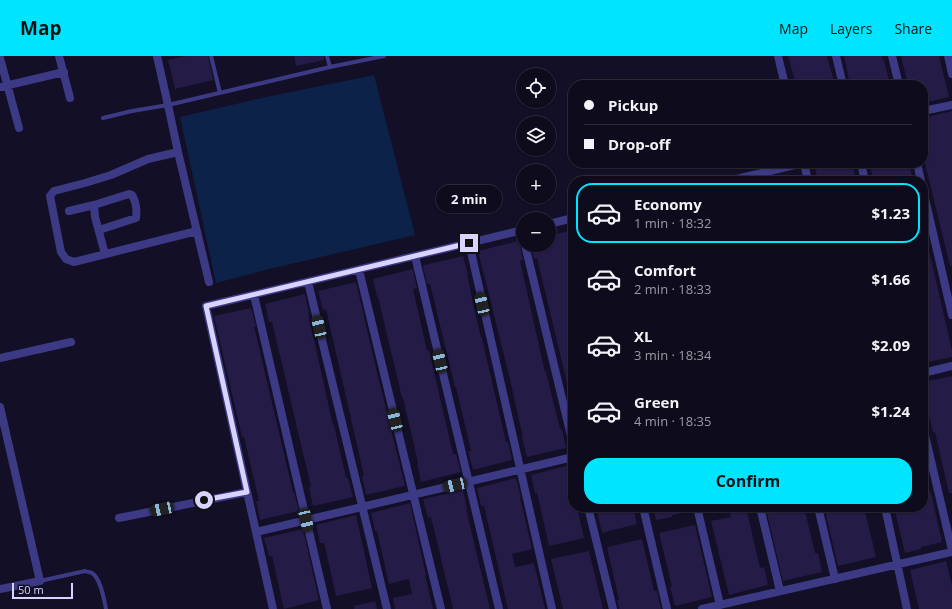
<!DOCTYPE html>
<html lang="en">
<head>
<meta charset="utf-8">
<style>
  :root { --surface:#0e0b1c; --page:#171425; --text:#f1f3f6; --muted:#9b9ba3; --line:#2e2b3b; --accent:#00e5ff }
  body { margin:0; font-family:"Open Sans",sans-serif; background:var(--page); color:var(--text); height:100vh; display:flex; flex-direction:column; font-size:15px; white-space:nowrap }
  * { box-sizing:border-box; margin:0 }
  p { font-size:13px; color:var(--muted) }
  .icon { flex:none; width:22px; height:22px; fill:none; stroke:currentColor; stroke-width:2; stroke-linecap:round; stroke-linejoin:round }
  .map { position:relative; flex:1; overflow:hidden }
  .panel { position:absolute; left:568px; top:120px; width:360px; height:336px; display:flex; flex-direction:column; background:var(--surface); border-radius:16px; box-shadow:0 1px 3px #0004,0 0 0 1px var(--line) }
  .panel>* { flex:none }
  .guide { position:absolute; left:568px; top:24px; width:360px; height:88px; border-radius:16px; box-shadow:0 1px 3px #0004,0 0 0 1px var(--line); display:grid; align-content:center; height:88px; padding:0 16px; background:var(--surface) }
  .fabs { position:absolute; left:516px; top:12px; display:grid; gap:8px }
  .fabs a { display:grid; place-items:center; width:40px; height:40px; border-radius:50%; background:var(--surface); box-shadow:0 1px 3px #0004,0 0 0 1px var(--line); font-size:20px }
  .scale { position:absolute; left:12px; bottom:10px; width:61px; box-sizing:border-box; padding-left:4px; border:2px solid #d9d4ff; border-top:0; font-size:11px; line-height:14px; white-space:nowrap; color:#d9d4ff; -webkit-text-stroke:3px #130f26; paint-order:stroke }
  .end { position:absolute; width:18px; height:18px; margin:-9px; border:5px solid #d9d4ff; background:#111; box-shadow:0 0 0 2px #111 }
  .from { border-radius:50% }
  .bubble { position:absolute; height:28px; border-radius:14px; background:var(--surface); box-shadow:0 1px 3px #0004,0 0 0 1px var(--line); font-size:13px; font-weight:700; line-height:28px; text-align:center }
  .car { position:absolute; width:12px; height:24px; margin:-12px -6px; border-radius:5px; box-shadow:0 0 3px 1px #0007; background:linear-gradient(#222 24%,#8ab4d8 0 40%,#222 0 76%,#8ab4d8 0 86%,#222 0) }
  .guide b { display:flex; align-items:center; gap:14px; height:38px; font-size:15px }
  .guide b+b { border-top:1px solid var(--line) }
  .guide i { width:10px; height:10px; background:var(--text) }
  ul { padding:7px 0 0; list-style:none }
  li { display:flex; align-items:center; gap:12px; height:60px; margin:0 8px 6px; padding:0 8px; border:2px solid transparent; border-radius:16px }
  li div { flex:1 }
  li b { display:block; font-size:15px }
  li em { font-style:normal; font-weight:700 }
  li.selected { border-color:var(--accent) }
  li>.icon { width:36px; height:36px; stroke-width:1.5 }
  .action { display:flex; gap:8px; margin-top:auto; padding:8px 16px }
  .action a { flex:1; height:46px; border-radius:16px; background:var(--accent); color:#111; font-size:16px; font-weight:700; line-height:46px; text-align:center }
  header { display:flex; align-items:center; gap:24px; box-sizing:border-box; height:56px; padding:0 20px; background:var(--accent); color:#111 }
  header strong { font-size:19px }
  nav { display:flex; gap:22px; margin-inline-start:auto; font-size:14px }
  .map>svg:first-child { display:block }
</style>
</head>
<body>
<header>
<strong>Map</strong>
<nav><a>Map</a><a>Layers</a><a>Share</a></nav>
</header>
<div class="map">
<svg width="952" height="553" viewBox="0 0 952 553">
  <rect width="100%" height="100%" fill="#130f26"/>
  <!-- water -->
  <path fill="#0c2248" d="M374 19 415 179 265 214 216 227 180 61 266 41Z"/>
  <!-- building -->
  <path fill="#241b47" d="M185 0H208L213 24 175 33 168 4Z
    M294 0H324V4L296 10Z
    M788 0H827L835 29H796Z
    M844 0H882L883 4 884 3 890 29H850Z
    M901 0H939L949 41 923 47V29H908Z
    M952 55V210H950L923 99V62Z
    M814 107H852L856 125H818Z
    M870 107H909L913 125H873Z
    M569 175 573 193V339H570L537 202 534 203 531 189H549V180Z
    M923 182H926L952 294V301L923 307V255L925 254 923 247Z
    M518 185V189H520L523 204 520 205 545 316H546L560 373H562L566 392 527 401 522 382H523L509 319 478 195Z
    M463 200 468 219H467L481 282H482L506 386H508L512 404 473 414 468 395H471L456 331H455L430 228H427L423 211 424 209Z
    M413 213 417 232 413 233 427 295 429 294 453 398H456L461 416 421 426 417 407H418L403 342H402L378 241H377L373 223Z
    M356 226 375 308 405 430 366 439 362 420H364L326 253 323 254 318 235Z
    M305 238 309 257H308L333 369H334L346 422H348L353 441 313 450 309 431H311L272 266H269L265 248Z
    M251 252 256 270H254L293 436H294L299 455 260 464 256 445H259L244 381H242L214 260Z
    M952 320V437H949L935 376H933L923 334V326Z
    M570 409 573 421V428L572 429 573 435V451H577L584 482 549 490 537 437H535L531 419Z
    M923 419H926L930 437H931L942 486 921 491V493L905 497 894 451H923Z
    M516 422 521 441H520L532 493 512 498 515 511 534 507 545 553H508L484 450H481L477 432Z
    M463 434 467 453H466L490 553H453L431 461 428 462 423 443Z
    M410 447 426 519H425L433 553H395L393 542 412 538 409 523 389 528 377 475H375L371 457Z
    M596 451H633L637 468 602 477Z
    M653 451H692V455L672 459V461L656 464Z
    M728 451H746L760 512 764 511 768 529 729 539 711 465 731 461Z
    M775 451H804L815 497H818L822 516 783 525 766 453Z
    M824 451H864L876 501 838 510Z
    M356 459 372 532 336 540 324 487H320L316 469Z
    M695 469 712 541 675 550 670 531H672L659 477Z
    M303 473 319 544 284 553 272 500H269L264 482Z
    M642 483 654 535H657L661 553H619L617 544H619L607 491Z
    M589 495 603 553H563L551 503Z
    M946 505 952 529V553H919L910 514Z
    M375 545 377 553H354V550Z"/>
  <g fill="none" stroke-linecap="round" stroke-linejoin="round">
    <!-- lane -->
    <path stroke="#3d3a85" stroke-width="4" d="M211 0 220 37
      M327 0 330 11
      M103 62 132 55 168 49 330 11 384 0
      M40 525 85 515C87 516 90 516 92 517 101 523 104 543 106 553"/>
    <!-- street -->
    <path stroke="#3d3a85" stroke-width="8" d="M59 0 70 42
      M157 0 168 49 178 96 209 226
      M778 0 785 29
      M836 0 843 29
      M892 0 899 29
      M948 0 952 18
      M0 2 19 72
      M0 31 64 16
      M923 55 952 49
      M178 96 148 103 111 119 85 127 54 135 50 140 61 196 66 203 74 206 197 175
      M804 107 808 125
      M861 107 865 125
      M917 107 921 125
      M728 125 803 107
      M923 134 952 259
      M94 149 95 161 105 198
      M69 155 94 149 129 138 132 139C136 146 137 155 136 162L99 174
      M549 168 573 162
      M469 187 552 553
      M525 189 573 388
      M415 200 499 553
      M359 214 441 553
      M308 226 387 553
      M254 239 327 553
      M0 302 71 286
      M923 317 952 310
      M0 351 40 525 0 533
      M923 371 952 494
      M588 451 613 553
      M643 451 667 553
      M697 451 720 549
      M760 451 780 535
      M818 451 835 523
      M885 451 907 553
      M119 462 247 436
      M256 476 573 401
      M273 553 206 250 523 174
      M702 553 952 496"/>
  </g>
  <g fill="none" stroke-linecap="round" stroke-linejoin="round">
    <!-- route -->
    <path stroke="#d9d4ff" stroke-width="5" d="M204 444 247 436 206 250 469 187"/>
  </g>
</svg>
<div class="fabs">
<a><svg class="icon" aria-label="locate" viewBox="0 0 24 24"><circle cx="12" cy="12" r="6"/><path d="M12 2v4M12 18v4M2 12h4M18 12h4"/></svg></a>
<a><svg class="icon" aria-label="layers" viewBox="0 0 24 24"><path d="M12 4l9 5-9 5-9-5zM3 14l9 5 9-5"/></svg></a>
<a>+</a>
<a>−</a>
</div>
<div class="scale">50 m</div>
<i class="end from" style="left:204px;top:444px"></i>
<i class="end" style="left:469px;top:187px"></i>
<div class="bubble" style="left:436px;top:129px;width:66px">2 min</div>
<i class="car" style="left:482px;top:248px;rotate:347deg"></i>
<i class="car" style="left:319px;top:271px;rotate:347deg"></i>
<i class="car" style="left:440px;top:305px;rotate:347deg"></i>
<i class="car" style="left:395px;top:364px;rotate:346deg"></i>
<i class="car" style="left:455px;top:429px;rotate:257deg"></i>
<i class="car" style="left:162px;top:453px;rotate:258deg"></i>
<i class="car" style="left:306px;top:464px;rotate:167deg"></i>
<div class="guide">
<b><i class="from"></i>Pickup</b>
<b><i></i>Drop-off</b>
</div>
<section class="panel">
<ul>
<li class="selected"><svg class="icon" aria-label="car" viewBox="0 0 24 24"><path d="M5 17H2v-5l4-1 3-4h7l3 4 3 1v5h-3M9 17h6M6 11h13"/><circle cx="7" cy="17" r="2"/><circle cx="17" cy="17" r="2"/></svg><div><b>Economy</b><p>1 min · 18:32</p></div><em>$1.23</em></li>
<li><svg class="icon" aria-label="car" viewBox="0 0 24 24"><path d="M5 17H2v-5l4-1 3-4h7l3 4 3 1v5h-3M9 17h6M6 11h13"/><circle cx="7" cy="17" r="2"/><circle cx="17" cy="17" r="2"/></svg><div><b>Comfort</b><p>2 min · 18:33</p></div><em>$1.66</em></li>
<li><svg class="icon" aria-label="car" viewBox="0 0 24 24"><path d="M5 17H2v-5l4-1 3-4h7l3 4 3 1v5h-3M9 17h6M6 11h13"/><circle cx="7" cy="17" r="2"/><circle cx="17" cy="17" r="2"/></svg><div><b>XL</b><p>3 min · 18:34</p></div><em>$2.09</em></li>
<li><svg class="icon" aria-label="car" viewBox="0 0 24 24"><path d="M5 17H2v-5l4-1 3-4h7l3 4 3 1v5h-3M9 17h6M6 11h13"/><circle cx="7" cy="17" r="2"/><circle cx="17" cy="17" r="2"/></svg><div><b>Green</b><p>4 min · 18:35</p></div><em>$1.24</em></li>
</ul>
<div class="action"><a>Confirm</a></div>
</section>
</div>
</body>
</html>
